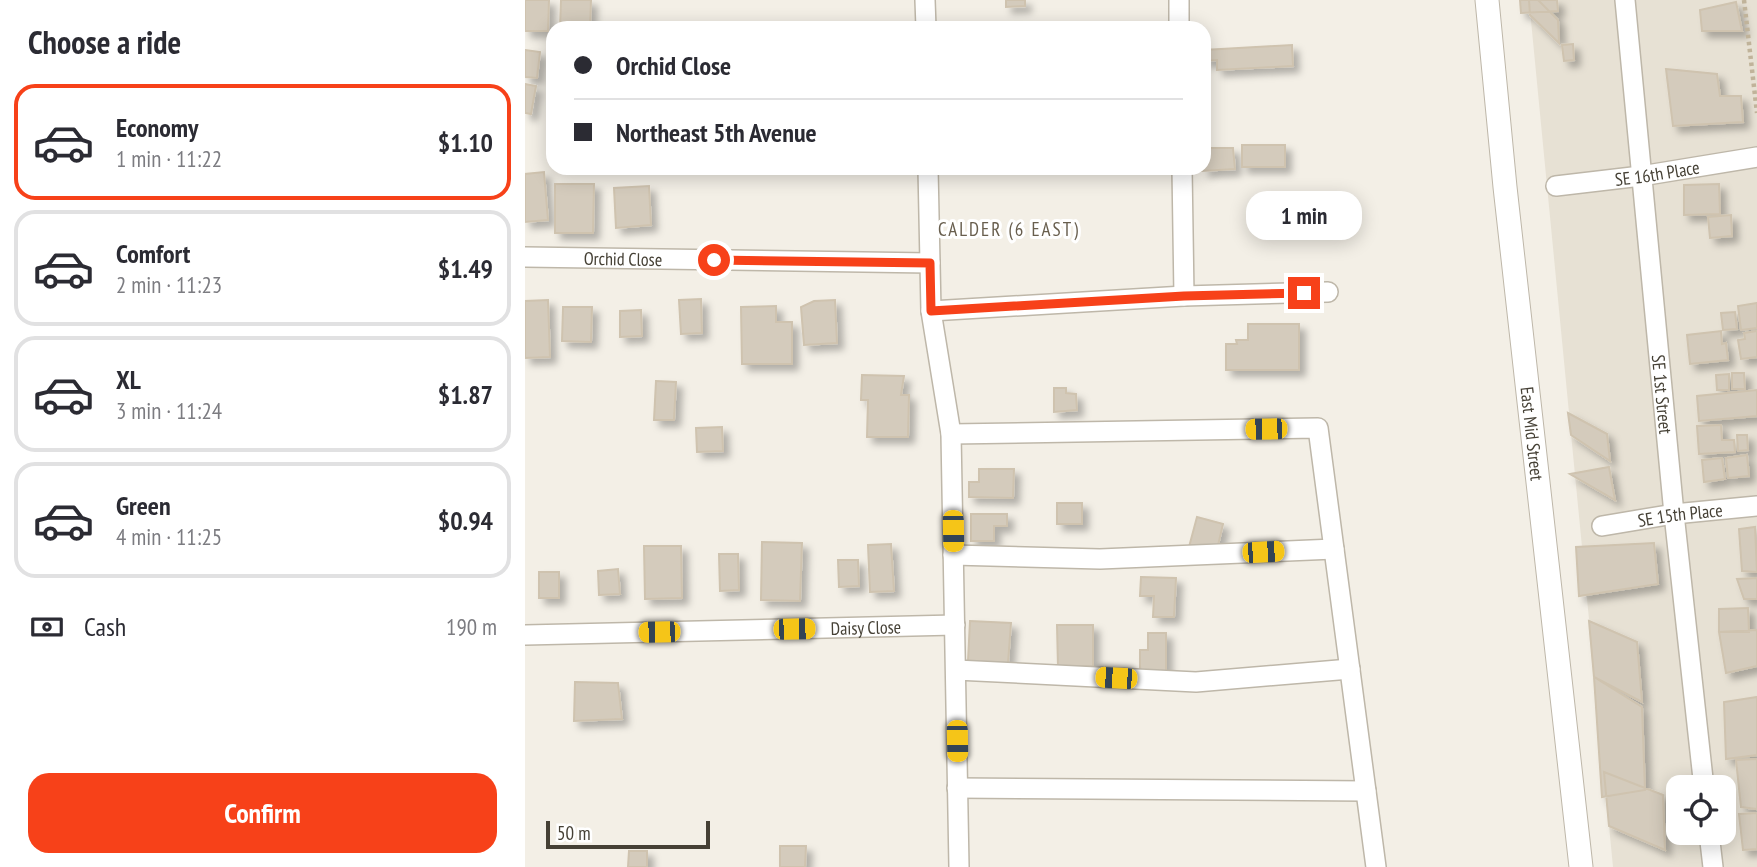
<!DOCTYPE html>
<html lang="en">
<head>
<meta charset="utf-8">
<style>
  :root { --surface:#fff; --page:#f2f2f3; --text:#2b2b33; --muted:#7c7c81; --line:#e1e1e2; --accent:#f74119 }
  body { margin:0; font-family:"PT Sans Narrow",sans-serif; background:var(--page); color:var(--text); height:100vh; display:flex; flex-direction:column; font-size:26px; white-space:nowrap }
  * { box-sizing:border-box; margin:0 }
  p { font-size:23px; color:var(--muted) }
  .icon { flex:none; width:38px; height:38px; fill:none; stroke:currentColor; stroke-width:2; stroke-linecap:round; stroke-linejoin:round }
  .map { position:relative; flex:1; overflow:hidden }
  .drawer { display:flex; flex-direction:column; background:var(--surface); width:525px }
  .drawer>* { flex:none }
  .hud { position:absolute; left:21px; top:21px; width:665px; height:154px; border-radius:21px; box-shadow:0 4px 18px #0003; display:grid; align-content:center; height:154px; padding:0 28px; background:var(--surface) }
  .buttons { position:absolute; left:1141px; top:775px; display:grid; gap:14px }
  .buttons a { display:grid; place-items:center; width:70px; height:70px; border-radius:14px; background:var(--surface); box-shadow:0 4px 18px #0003; font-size:35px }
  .scale { position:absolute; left:21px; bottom:18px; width:164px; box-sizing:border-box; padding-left:7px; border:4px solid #454035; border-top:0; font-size:19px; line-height:24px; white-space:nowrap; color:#454035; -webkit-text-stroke:5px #fff; paint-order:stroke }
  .end { position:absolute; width:32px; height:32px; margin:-16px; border:9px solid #f74119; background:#fff; box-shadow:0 0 0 4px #fff }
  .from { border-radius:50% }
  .bubble { position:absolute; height:49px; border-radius:21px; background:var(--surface); box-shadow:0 4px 18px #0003; font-size:23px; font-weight:800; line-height:49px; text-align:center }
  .car { position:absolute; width:21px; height:42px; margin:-21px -10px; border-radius:9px; box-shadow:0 0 5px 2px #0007; background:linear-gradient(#f5c518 24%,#345 0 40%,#f5c518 0 76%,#345 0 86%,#f5c518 0) }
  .hud b { display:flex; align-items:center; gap:24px; height:66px; font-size:26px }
  .hud b+b { border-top:2px solid var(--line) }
  .hud i { width:18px; height:18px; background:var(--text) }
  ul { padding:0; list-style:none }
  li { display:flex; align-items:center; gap:21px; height:116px; margin:0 14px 10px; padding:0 14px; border:4px solid var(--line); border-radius:21px }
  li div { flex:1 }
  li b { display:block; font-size:26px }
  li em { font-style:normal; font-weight:800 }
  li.selected { border-color:var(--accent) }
  li>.icon { width:63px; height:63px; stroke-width:1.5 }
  h2 { padding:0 28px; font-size:32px; line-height:84px }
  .pay { display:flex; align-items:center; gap:18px; height:77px; padding:0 28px; font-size:26px }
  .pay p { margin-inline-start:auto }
  .button { display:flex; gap:14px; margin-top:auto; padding:14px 28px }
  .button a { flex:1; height:80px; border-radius:21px; background:var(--accent); color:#fff; font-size:28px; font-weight:800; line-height:80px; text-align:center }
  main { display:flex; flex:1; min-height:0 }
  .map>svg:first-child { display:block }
</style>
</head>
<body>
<main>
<section class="drawer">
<h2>Choose a ride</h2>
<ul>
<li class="selected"><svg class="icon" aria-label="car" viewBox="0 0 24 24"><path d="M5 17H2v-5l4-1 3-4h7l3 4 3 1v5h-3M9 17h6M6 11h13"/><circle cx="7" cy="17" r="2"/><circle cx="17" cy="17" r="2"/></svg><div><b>Economy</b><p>1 min · 11:22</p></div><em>$1.10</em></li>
<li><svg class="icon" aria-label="car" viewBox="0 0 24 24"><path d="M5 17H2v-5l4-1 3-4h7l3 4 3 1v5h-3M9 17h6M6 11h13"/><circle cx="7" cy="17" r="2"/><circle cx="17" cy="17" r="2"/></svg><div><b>Comfort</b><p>2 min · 11:23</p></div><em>$1.49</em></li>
<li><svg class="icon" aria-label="car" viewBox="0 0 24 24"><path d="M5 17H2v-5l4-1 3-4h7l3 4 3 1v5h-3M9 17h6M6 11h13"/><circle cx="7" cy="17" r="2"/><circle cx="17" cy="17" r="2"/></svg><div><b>XL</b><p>3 min · 11:24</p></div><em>$1.87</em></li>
<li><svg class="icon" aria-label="car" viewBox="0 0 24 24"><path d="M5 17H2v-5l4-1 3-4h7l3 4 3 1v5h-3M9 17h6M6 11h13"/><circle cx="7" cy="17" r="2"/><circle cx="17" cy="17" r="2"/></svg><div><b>Green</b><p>4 min · 11:25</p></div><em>$0.94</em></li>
</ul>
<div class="pay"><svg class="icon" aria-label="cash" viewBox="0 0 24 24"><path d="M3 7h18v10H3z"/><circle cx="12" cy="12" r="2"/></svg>Cash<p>190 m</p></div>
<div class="button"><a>Confirm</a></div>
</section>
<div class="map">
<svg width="1232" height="867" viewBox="0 0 1232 867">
  <defs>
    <filter id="shadow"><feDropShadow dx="6" dy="6" stdDeviation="3.5" flood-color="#0004"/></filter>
  </defs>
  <rect width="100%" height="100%" fill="#f3efe6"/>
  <!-- residential -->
  <path fill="#e7e1d4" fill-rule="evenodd" d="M1004 0H1232V867H1088ZM1153 788H1199V833H1153Z"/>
  <!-- building -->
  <path fill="#d4cbbc" stroke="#cfc3af" stroke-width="2" filter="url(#shadow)" d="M0 0H24L23 31H0Z
    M36 0H66L65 28H35Z
    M481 0H500V6L481 7Z
    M995 0H1032L1033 11 996 13Z
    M1004 0H1013L1033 20 1034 43 1005 15Z
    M1211 2 1217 31H1177L1175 10Z
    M501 24V28H460V25Z
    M1048 44 1049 60 1039 61 1037 45Z
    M767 45 768 66 692 70V60L679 61V50Z
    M0 50 15 52 12 78 0 77Z
    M1141 69 1192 74 1195 96H1216L1218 122 1148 126Z
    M0 84 11 86 6 114 0 113Z
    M717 145H760V167H717Z
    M679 148H708L710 169 677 171 679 168Z
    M19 172 23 220 0 222V174Z
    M30 184H69L68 233H30Z
    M1194 184 1195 214 1159 215V185Z
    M124 186 126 225 91 228 89 188Z
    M1206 215 1207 236 1185 238 1183 217Z
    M176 299 177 333 156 334 154 300Z
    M23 300 25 357 0 358V301Z
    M310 300 312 343 279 345 276 307 289 301Z
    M1232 303V328L1216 330 1213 306Z
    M251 306V322H267V364H217L216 307Z
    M38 307H67L66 342 37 341Z
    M116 310 117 336 95 337V311Z
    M1210 312 1212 329 1198 330 1196 313Z
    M723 324H774V370H701V344H712L711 340H723Z
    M1196 331 1197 344 1201 343 1203 360 1165 364 1162 335Z
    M1232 331V357L1216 359 1213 340 1220 339 1219 333Z
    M1207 373H1219L1220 389H1207Z
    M1204 374V390H1192L1191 375Z
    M337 375 379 376 376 395H384L383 437H342L343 400H336Z
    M131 381 151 382 149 420H129Z
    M529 388H541V393L551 394 552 410 529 412Z
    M1232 390V416L1174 421 1172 396Z
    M1043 413 1082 434 1085 461 1046 435Z
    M1196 425 1197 440H1209L1210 452 1174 454 1172 426Z
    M197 427 198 451 172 452 171 428Z
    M1212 435H1222L1223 450 1213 451Z
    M1222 455 1224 476 1203 478 1201 458Z
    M1197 458 1200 479 1179 482 1177 460Z
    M1084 467 1090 500 1045 474Z
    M454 469H489L488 498 444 497V482H454Z
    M532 503H557V524H532Z
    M446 514H482V526H469V541H446Z
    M672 517 698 524 691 554 664 547Z
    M1230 527 1232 572 1217 571 1214 529Z
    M237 542 277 543 275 601 236 600Z
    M1129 543 1133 584 1054 596 1051 547Z
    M366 544 369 591 345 592 343 545Z
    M119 546H156L157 598 120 599Z
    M194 554H213L214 590 195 591Z
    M313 560H333L334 586 314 587Z
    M93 569 95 594 74 595 73 571Z
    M14 572H34V598H14Z
    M616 577 651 578 649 617H628L629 596H615Z
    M1232 578V599H1219L1212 579Z
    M1223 608 1224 632H1194V609Z
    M445 621 486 623 483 663 443 661Z
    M1064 621 1112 642 1117 702 1069 677Z
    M532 625H568V666L533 667Z
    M1232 630V666L1201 673 1194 632Z
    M623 633H641V671H615V650H623Z
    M1069 677 1117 707 1120 790 1077 797Z
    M50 682 93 683 97 719 49 721Z
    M1232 697V755L1201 759 1199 702Z
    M1232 759V809L1216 807 1211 760Z
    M1079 772 1138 795 1140 850 1084 826Z
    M1232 813V849L1218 850 1214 814Z
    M255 846H281L280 867H255Z
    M104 851H122V867H103Z"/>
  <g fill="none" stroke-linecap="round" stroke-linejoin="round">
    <defs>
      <g id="minor">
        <path d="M400 0 401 28"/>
        <path d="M654 0V28"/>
        <path id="s1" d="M1100 0 1149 514 1179 788"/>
        <path d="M403 168 406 311 426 434 434 867"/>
        <path d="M657 168 659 296"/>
        <path id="s2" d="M1031 186 1116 176 1232 157"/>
        <path id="s3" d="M0 257 405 263"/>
        <path d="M406 311 659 296 803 292"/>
        <path d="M426 434 793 428 851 867"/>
        <path id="s4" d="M1077 526 1149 514 1232 506"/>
        <path d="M428 555 575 559 809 549"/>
        <path id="s5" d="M0 635 430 625"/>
        <path d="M431 670 671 682 825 669"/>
        <path d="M432 788 841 791"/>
        <path d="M1184 833 1188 867"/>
      </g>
      <g id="tertiary">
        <path id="s6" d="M962 0 980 187 1056 867"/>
      </g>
    </defs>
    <!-- minor casing -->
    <use href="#minor" stroke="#beb7a9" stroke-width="22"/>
    <!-- tertiary casing -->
    <use href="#tertiary" stroke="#beb7a9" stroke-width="25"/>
    <!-- path -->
    <path stroke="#c0b39a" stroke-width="4.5" stroke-dasharray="3.5 3.5" stroke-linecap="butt" d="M1219 0 1232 113"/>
    <!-- minor -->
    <use href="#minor" stroke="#fff" stroke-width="19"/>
    <!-- tertiary -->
    <use href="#tertiary" stroke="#fff" stroke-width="23"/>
  </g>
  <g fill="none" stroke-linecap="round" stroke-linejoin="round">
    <!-- route -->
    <path stroke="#f74119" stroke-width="9" d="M189 260 405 263 406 311 659 296 779 293"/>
  </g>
  <g text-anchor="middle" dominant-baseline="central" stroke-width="6" stroke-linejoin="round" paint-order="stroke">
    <!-- street labels -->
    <g font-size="18" fill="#454035" stroke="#fff">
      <text stroke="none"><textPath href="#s2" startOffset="102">SE 16th Place</textPath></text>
      <text stroke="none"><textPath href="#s3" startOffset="98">Orchid Close</textPath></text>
      <text stroke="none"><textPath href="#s1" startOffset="396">SE 1st Street</textPath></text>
      <text stroke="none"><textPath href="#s6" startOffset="436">East Mid Street</textPath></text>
      <text stroke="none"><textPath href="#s4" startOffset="79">SE 15th Place</textPath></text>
      <text stroke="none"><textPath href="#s5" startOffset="341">Daisy Close</textPath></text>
    </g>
    <!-- neighbourhood labels -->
    <g font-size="19" letter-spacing="2" fill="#685e4d" stroke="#fff">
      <text x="484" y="229">CALDER (6 EAST)</text>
    </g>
  </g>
</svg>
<div class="buttons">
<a><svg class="icon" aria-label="locate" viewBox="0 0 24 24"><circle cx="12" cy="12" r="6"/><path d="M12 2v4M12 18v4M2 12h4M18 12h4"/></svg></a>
</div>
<div class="scale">50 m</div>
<i class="end from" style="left:189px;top:260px"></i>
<i class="end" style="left:779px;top:293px"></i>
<div class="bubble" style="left:721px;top:191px;width:116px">1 min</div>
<i class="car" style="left:741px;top:429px;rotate:269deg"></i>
<i class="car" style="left:428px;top:531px;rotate:179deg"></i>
<i class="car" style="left:738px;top:552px;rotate:87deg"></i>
<i class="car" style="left:269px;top:629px;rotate:89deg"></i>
<i class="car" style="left:134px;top:632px;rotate:269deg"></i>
<i class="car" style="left:591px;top:678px;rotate:273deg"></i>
<i class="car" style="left:432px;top:741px;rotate:179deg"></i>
<div class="hud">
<b><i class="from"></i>Orchid Close</b>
<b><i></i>Northeast 5th Avenue</b>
</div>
</div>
</main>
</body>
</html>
